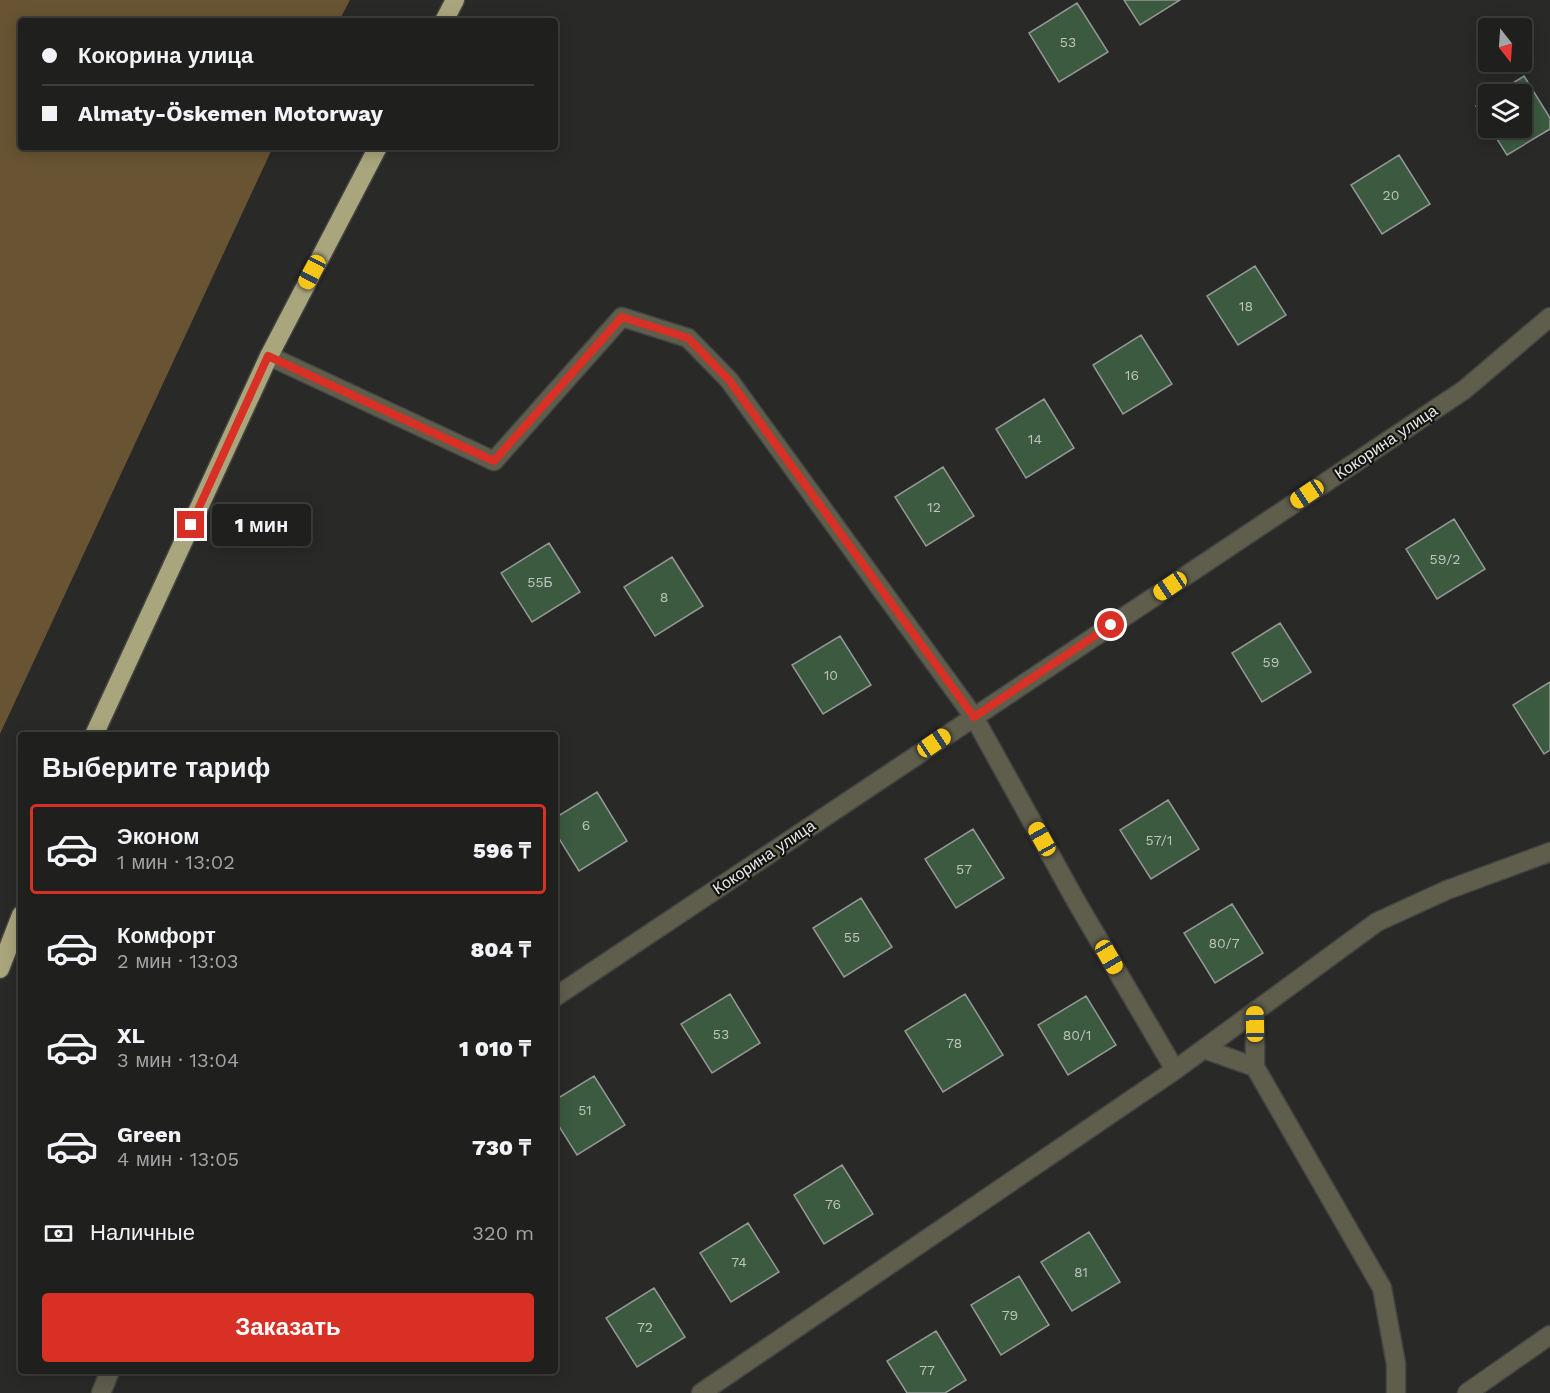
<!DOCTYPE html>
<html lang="ru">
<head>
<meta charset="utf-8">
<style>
  :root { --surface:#1f201d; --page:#272826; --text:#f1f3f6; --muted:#a1a3a4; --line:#3c3e3b; --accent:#d93025 }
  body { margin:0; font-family:"Work Sans",sans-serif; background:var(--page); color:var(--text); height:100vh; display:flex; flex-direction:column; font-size:22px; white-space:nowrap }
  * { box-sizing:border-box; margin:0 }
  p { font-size:20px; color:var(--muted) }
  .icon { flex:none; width:33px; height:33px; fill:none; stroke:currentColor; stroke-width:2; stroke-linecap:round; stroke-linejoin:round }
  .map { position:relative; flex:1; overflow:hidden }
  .side { position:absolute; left:18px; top:732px; width:540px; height:642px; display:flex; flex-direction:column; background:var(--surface); border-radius:6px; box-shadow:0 3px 15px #0003,0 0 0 2px var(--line) }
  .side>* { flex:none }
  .guide { position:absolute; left:18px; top:18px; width:540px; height:132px; border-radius:6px; box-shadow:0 3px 15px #0003,0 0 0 2px var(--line); display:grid; align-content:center; height:132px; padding:0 24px; background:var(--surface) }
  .needle { width:39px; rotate:163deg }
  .fabs { position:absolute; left:1478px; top:18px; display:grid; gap:12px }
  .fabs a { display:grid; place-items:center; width:54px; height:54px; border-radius:6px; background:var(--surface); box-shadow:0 3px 15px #0003,0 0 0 2px var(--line); font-size:30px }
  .end { position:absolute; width:27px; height:27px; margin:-14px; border:8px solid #d93025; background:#fff; box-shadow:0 0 0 3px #fff }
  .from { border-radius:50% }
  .bubble { position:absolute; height:42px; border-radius:6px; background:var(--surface); box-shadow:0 3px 15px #0003,0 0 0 2px var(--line); font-size:20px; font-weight:800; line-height:42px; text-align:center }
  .car { position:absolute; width:18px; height:36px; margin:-18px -9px; border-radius:8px; box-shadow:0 0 4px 2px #0007; background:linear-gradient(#f5c518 24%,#345 0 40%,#f5c518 0 76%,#345 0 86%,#f5c518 0) }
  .guide b { display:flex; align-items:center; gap:21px; height:57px; font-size:22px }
  .guide b+b { border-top:2px solid var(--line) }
  .guide i { width:15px; height:15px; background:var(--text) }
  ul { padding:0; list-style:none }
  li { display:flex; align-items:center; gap:18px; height:90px; margin:0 12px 9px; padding:0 12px; border:3px solid transparent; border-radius:6px }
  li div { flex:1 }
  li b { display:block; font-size:22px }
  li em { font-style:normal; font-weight:800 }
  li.selected { border-color:var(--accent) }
  li>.icon { width:54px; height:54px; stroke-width:1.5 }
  h2 { padding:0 24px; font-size:27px; line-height:72px }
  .pay { display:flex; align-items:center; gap:15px; height:66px; padding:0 24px; font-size:22px }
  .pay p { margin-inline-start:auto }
  .action { display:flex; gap:12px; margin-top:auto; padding:12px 24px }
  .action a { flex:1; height:69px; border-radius:6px; background:var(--accent); color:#fff; font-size:24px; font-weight:800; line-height:69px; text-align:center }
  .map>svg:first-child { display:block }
</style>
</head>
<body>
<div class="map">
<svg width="1550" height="1393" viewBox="0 0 1550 1393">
  <rect width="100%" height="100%" fill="#292a27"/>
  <!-- forest -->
  <path fill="#685432" d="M0 0H350L339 21H21V147H273L0 734Z"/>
  <!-- building -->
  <path fill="#3b5a40" stroke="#949794" stroke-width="1.5" d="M1124 0H1180L1140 25Z
    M1077 3 1108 52 1059 82 1029 33Z
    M1524 76 1550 118V129L1507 155 1490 128H1521V94H1495Z
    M1488 99V125L1476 106Z
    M1399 155 1430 204 1382 234 1351 185Z
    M1255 266 1286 315 1238 345 1207 296Z
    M1141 335 1172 384 1123 414 1093 365Z
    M1044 399 1074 448 1026 478 996 429Z
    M943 467 974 516 926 546 895 497Z
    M1454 519 1485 569 1437 599 1406 549Z
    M549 543 580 592 532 622 501 573Z
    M672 557 703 606 655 636 624 587Z
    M1280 623 1311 672 1262 702 1232 653Z
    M840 636 871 685 823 714 792 665Z
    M1550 682V750L1544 754 1513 705Z
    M597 792 627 841 579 871 555 832V818Z
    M1168 800 1199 849 1151 879 1120 830Z
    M973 829 1004 878 956 908 925 859Z
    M861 898 892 947 844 977 813 928Z
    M1232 904 1263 953 1215 983 1184 933Z
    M730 994 760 1043 712 1073 681 1024Z
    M965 994 1003 1055 943 1092 905 1031Z
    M1086 996 1116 1045 1068 1075 1038 1025Z
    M594 1076 625 1125 577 1155 555 1120V1100Z
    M842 1165 873 1214 824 1244 794 1195Z
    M748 1223 779 1272 731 1302 700 1253Z
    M1089 1232 1120 1282 1072 1311 1041 1262Z
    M1019 1276 1049 1325 1001 1355 971 1305Z
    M654 1288 685 1337 637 1367 606 1318Z
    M936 1331 966 1380 945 1393H907L887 1361Z"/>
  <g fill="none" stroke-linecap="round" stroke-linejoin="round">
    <defs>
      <path id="minor" d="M269 356 494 461 622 317 688 338 729 380 974 717 1076 901 1175 1070
        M555 997 1464 390 1550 317
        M1255 1011V1067L1382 1288 1396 1364V1393
        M1204 1049 1255 1067
        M101 1393 110 1371
        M701 1393 1175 1070 1377 922 1447 890 1550 852
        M1467 1393 1550 1335"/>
      <path id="highway" d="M444 21 455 0
        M94 735 269 356 378 147
        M0 969 21 915"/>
    </defs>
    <!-- minor casing -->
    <use href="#minor" stroke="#444542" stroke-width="21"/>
    <!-- highway casing -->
    <use href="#highway" stroke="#444542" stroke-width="21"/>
    <!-- minor -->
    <use href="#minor" stroke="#5f5e4d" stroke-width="18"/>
    <!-- highway -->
    <use href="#highway" stroke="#a9a57c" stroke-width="18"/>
  </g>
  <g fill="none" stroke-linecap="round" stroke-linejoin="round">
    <!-- route -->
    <path stroke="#d93025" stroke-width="8" d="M191 525 268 356 494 461 622 317 688 338 729 380 974 717 1111 625"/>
  </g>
  <g text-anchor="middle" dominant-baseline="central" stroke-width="4.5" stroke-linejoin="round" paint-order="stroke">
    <!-- number labels -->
    <g font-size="14" fill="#bcc4bc">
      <text x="1068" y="42">53</text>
      <text x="1391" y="195">20</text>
      <text x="1246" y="306">18</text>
      <text x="1132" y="375">16</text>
      <text x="1035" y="439">14</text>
      <text x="934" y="507">12</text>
      <text x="1445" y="559">59/2</text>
      <text x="540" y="582">55Б</text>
      <text x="664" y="597">8</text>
      <text x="1271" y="662">59</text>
      <text x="831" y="675">10</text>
      <text x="586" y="825">6</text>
      <text x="1159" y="840">57/1</text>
      <text x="964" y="869">57</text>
      <text x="852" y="937">55</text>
      <text x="1224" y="943">80/7</text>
      <text x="721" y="1034">53</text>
      <text x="1077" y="1035">80/1</text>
      <text x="954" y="1043">78</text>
      <text x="585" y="1110">51</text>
      <text x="833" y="1204">76</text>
      <text x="739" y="1262">74</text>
      <text x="1081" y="1272">81</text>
      <text x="1010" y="1315">79</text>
      <text x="645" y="1327">72</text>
      <text x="927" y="1370">77</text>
    </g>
    <!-- street labels -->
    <g font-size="16" fill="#e7e8e6" stroke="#121311">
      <text transform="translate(1386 442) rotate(-34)">Кокорина улица</text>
      <text transform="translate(764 857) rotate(-34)">Кокорина улица</text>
    </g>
  </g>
</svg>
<div class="fabs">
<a><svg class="needle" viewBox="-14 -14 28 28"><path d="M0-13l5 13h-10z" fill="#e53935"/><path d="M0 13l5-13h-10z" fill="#a1a3a4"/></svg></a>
<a><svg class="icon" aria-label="layers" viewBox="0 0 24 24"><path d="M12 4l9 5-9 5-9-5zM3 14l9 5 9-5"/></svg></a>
</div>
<i class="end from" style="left:1111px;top:625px"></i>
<i class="end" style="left:191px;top:525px"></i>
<div class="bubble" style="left:212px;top:504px;width:99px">1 мин</div>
<i class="car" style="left:312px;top:272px;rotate:208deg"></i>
<i class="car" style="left:1307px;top:494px;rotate:236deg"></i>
<i class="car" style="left:1170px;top:586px;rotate:236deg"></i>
<i class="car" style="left:934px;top:743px;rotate:56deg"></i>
<i class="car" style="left:1042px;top:839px;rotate:331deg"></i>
<i class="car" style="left:1109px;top:957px;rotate:150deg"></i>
<i class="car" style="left:1255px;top:1024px;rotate:359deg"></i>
<div class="guide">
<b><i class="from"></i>Кокорина улица</b>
<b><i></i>Almaty-Öskemen Motorway</b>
</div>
<section class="side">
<h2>Выберите тариф</h2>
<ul>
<li class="selected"><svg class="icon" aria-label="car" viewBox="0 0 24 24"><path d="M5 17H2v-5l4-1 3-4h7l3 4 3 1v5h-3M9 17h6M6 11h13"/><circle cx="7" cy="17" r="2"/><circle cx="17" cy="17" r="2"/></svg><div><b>Эконом</b><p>1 мин · 13:02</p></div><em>596 ₸</em></li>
<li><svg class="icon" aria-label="car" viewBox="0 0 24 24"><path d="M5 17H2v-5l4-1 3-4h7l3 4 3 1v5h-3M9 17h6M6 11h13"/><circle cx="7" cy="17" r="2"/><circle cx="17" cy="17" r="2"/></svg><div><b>Комфорт</b><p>2 мин · 13:03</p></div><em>804 ₸</em></li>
<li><svg class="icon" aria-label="car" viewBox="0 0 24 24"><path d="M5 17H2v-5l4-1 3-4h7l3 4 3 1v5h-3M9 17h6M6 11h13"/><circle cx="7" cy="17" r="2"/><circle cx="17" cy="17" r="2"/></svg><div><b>XL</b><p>3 мин · 13:04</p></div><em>1 010 ₸</em></li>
<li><svg class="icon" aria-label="car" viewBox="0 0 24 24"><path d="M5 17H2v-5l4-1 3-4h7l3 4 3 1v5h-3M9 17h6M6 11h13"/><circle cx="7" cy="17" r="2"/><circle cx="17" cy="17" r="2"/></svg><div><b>Green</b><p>4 мин · 13:05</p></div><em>730 ₸</em></li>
</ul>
<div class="pay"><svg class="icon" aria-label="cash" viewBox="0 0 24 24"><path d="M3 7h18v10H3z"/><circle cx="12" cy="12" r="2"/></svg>Наличные<p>320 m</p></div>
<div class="action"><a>Заказать</a></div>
</section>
</div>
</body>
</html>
